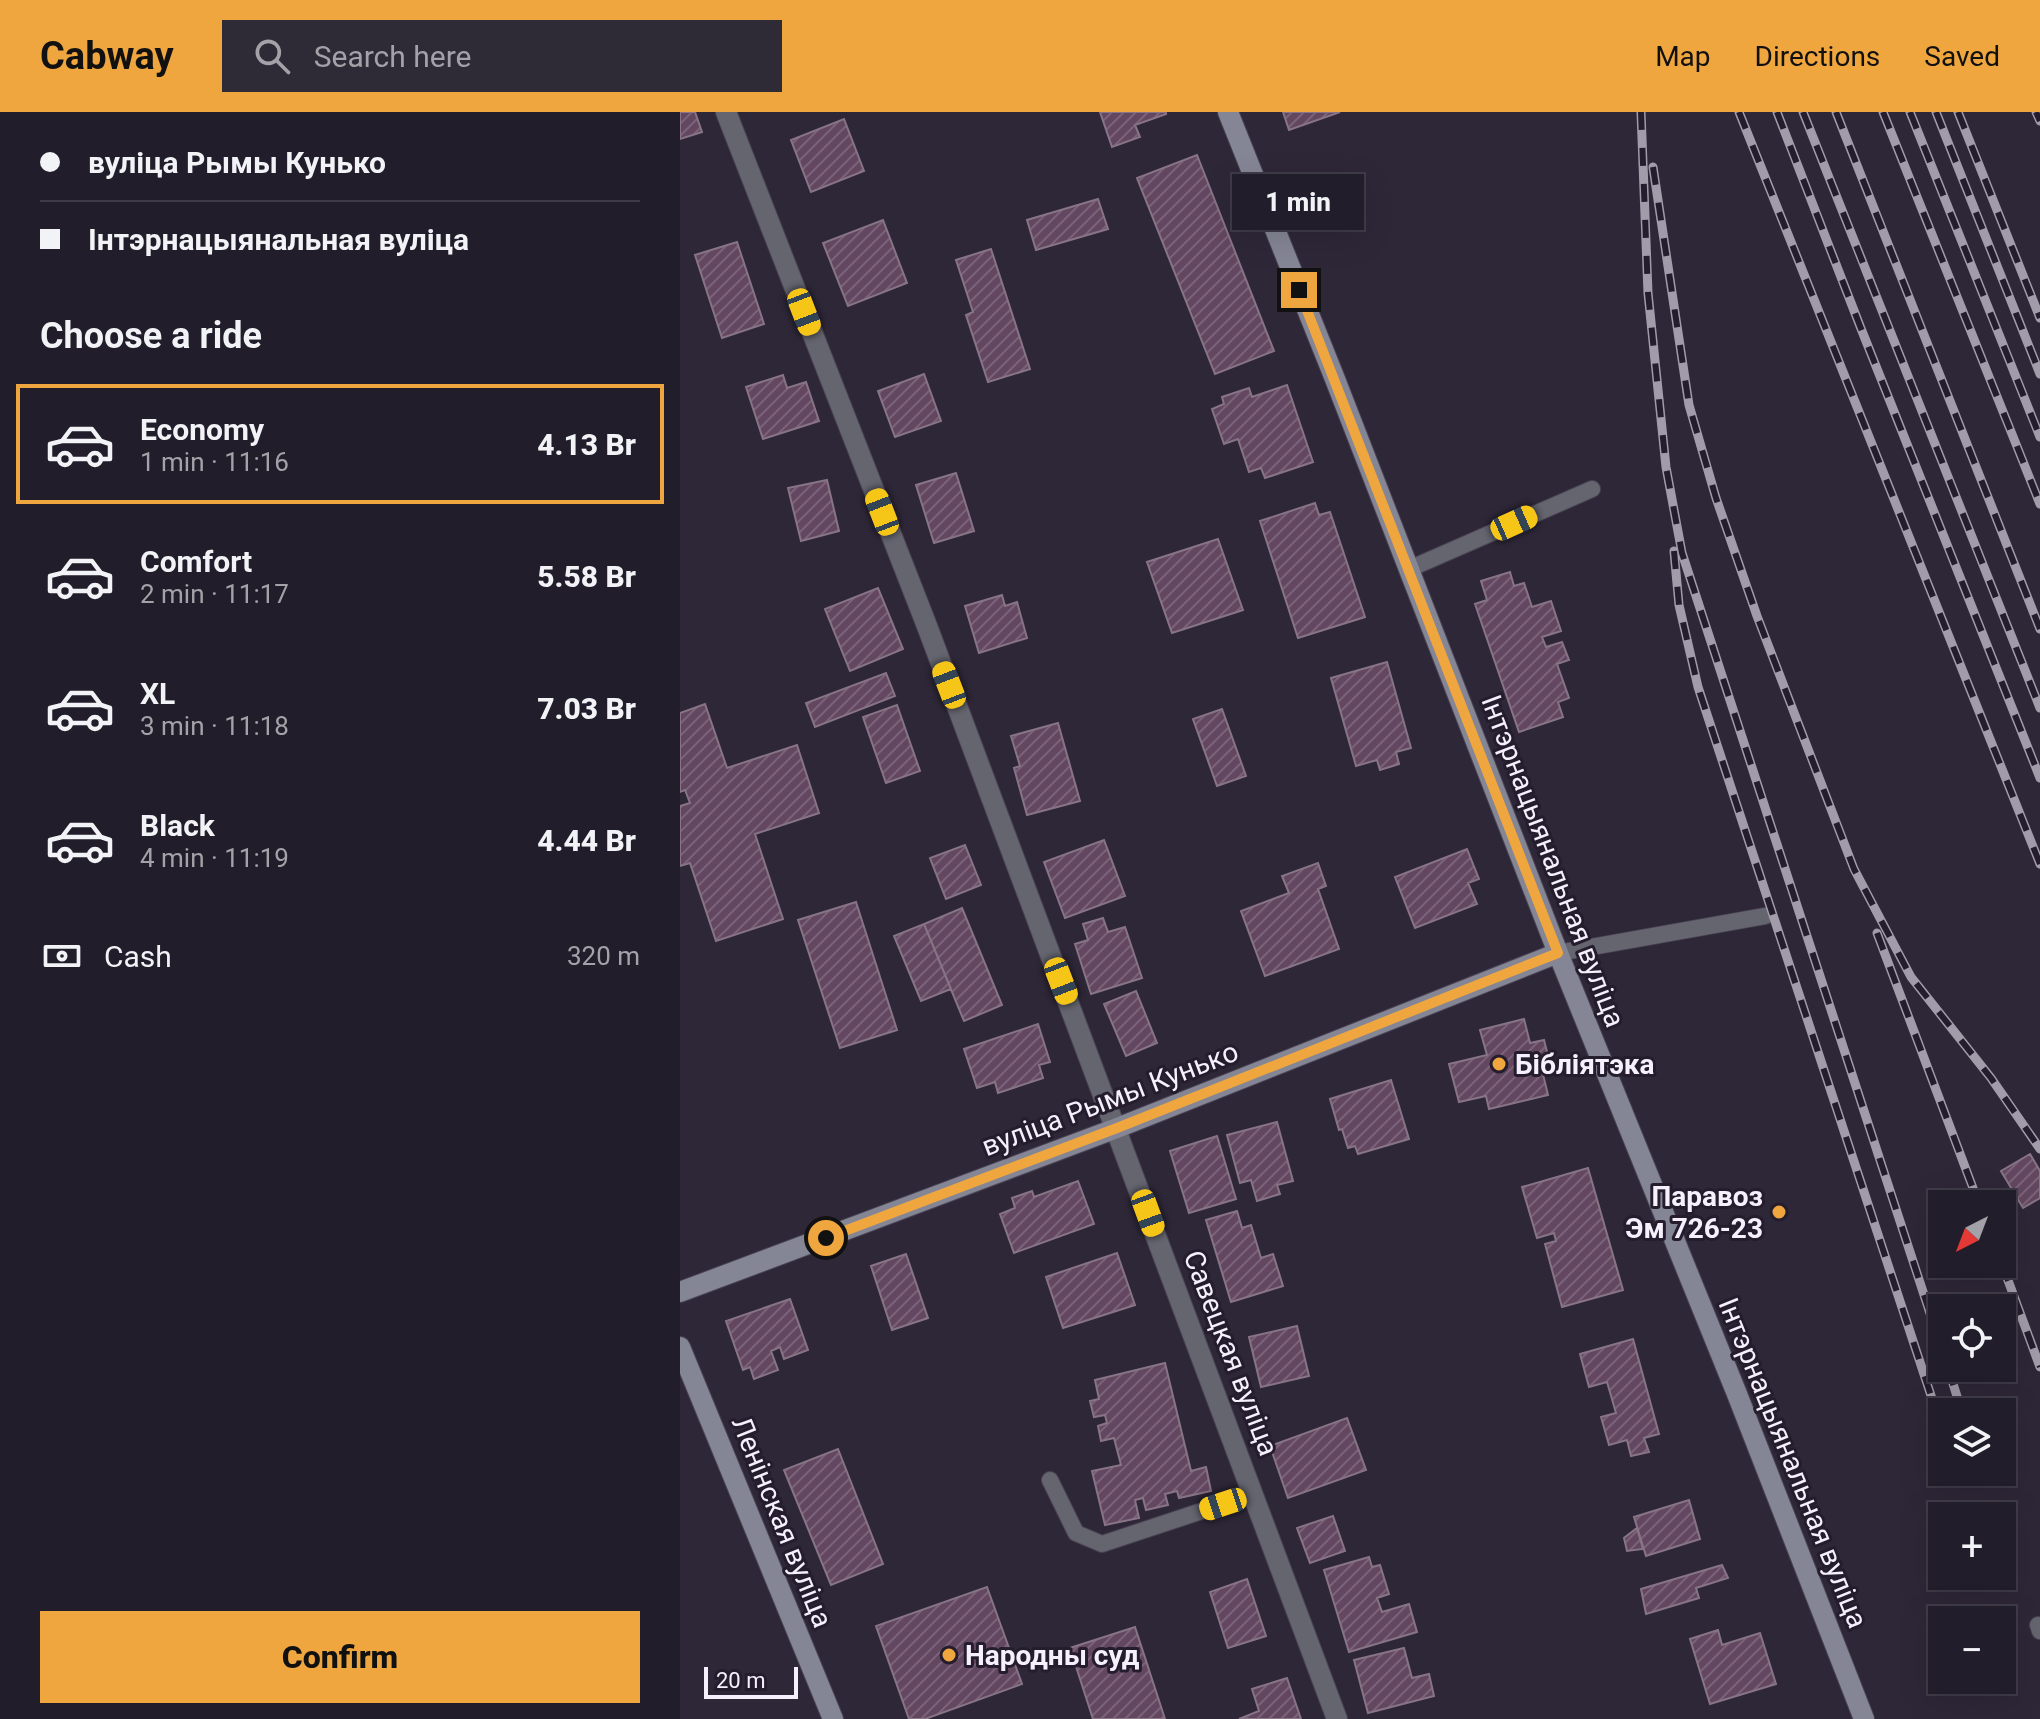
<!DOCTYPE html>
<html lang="en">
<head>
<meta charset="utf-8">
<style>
  :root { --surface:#221d2a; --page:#2e2a36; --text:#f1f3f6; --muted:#a2a2a8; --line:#3f3b47; --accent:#f0a63f }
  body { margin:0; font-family:Roboto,sans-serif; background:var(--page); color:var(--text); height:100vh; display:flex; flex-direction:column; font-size:30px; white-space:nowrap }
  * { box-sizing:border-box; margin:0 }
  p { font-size:26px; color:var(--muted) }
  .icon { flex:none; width:44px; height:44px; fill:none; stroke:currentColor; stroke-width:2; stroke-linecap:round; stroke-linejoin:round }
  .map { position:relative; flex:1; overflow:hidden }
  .panel { display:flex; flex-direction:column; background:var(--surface); width:680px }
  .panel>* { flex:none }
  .top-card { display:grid; align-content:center; height:176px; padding:0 40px; background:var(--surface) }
  .needle { width:52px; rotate:222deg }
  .fabs { position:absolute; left:1248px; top:1078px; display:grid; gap:16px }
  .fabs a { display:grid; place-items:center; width:88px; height:88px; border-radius:0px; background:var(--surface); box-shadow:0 8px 32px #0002,0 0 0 2px var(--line); font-size:40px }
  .scale { position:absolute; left:24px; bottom:20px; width:94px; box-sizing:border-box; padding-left:8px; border:4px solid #f5f0fc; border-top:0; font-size:22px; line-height:28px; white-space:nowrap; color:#f5f0fc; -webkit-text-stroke:6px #251d2e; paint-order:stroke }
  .end { position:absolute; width:36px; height:36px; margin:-18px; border:10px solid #f0a63f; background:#111; box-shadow:0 0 0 4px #111 }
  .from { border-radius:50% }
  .bubble { position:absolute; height:56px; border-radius:0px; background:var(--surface); box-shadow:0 8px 32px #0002,0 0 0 2px var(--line); font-size:26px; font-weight:800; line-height:56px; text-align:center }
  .car { position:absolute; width:24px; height:48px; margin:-24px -12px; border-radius:10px; box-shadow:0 0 6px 2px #0007; background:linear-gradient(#f5c518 24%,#345 0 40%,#f5c518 0 76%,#345 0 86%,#f5c518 0) }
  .top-card b { display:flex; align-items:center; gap:28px; height:76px; font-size:30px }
  .top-card b+b { border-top:2px solid var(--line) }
  .top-card i { width:20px; height:20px; background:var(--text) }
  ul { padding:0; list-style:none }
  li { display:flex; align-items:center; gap:24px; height:120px; margin:0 16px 12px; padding:0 24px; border:4px solid transparent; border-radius:0px }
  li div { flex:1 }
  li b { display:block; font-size:30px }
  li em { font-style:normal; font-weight:800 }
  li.on { border-color:var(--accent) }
  li>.icon { width:72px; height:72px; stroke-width:1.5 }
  h2 { padding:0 40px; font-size:36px; line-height:96px }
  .pay { display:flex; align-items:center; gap:20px; height:88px; padding:0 40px; font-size:30px }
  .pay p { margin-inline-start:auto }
  .action { display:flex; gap:16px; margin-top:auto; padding:16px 40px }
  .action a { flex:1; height:92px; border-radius:0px; background:var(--accent); color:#111; font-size:32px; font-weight:800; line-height:92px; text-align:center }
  header { display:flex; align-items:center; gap:48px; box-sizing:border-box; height:112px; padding:0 40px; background:var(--accent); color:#111 }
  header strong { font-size:38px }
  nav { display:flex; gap:44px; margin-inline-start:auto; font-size:28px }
  .search { width:560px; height:72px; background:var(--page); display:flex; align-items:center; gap:20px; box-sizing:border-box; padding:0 28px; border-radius:0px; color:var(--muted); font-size:30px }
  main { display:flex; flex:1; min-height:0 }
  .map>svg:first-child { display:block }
</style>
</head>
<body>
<header>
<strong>Cabway</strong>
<div class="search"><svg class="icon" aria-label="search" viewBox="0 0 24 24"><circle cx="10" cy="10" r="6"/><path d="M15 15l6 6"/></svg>Search here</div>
<nav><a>Map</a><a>Directions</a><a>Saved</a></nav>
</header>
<main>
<section class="panel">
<div class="top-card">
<b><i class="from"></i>вуліца Рымы Кунько</b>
<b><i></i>Інтэрнацыянальная вуліца</b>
</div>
<h2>Choose a ride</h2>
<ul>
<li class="on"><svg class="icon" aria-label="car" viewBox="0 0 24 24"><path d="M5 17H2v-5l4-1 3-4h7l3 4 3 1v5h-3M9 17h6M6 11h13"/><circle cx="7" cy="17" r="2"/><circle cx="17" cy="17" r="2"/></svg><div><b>Economy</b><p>1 min · 11:16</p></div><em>4.13 Br</em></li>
<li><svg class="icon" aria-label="car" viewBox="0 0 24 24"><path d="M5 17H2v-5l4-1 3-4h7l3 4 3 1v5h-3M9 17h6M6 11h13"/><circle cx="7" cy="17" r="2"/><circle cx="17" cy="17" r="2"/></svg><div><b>Comfort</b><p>2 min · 11:17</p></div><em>5.58 Br</em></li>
<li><svg class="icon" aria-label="car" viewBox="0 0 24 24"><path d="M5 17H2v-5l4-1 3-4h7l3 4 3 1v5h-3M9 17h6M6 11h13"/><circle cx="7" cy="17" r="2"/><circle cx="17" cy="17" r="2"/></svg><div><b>XL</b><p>3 min · 11:18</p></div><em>7.03 Br</em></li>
<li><svg class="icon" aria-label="car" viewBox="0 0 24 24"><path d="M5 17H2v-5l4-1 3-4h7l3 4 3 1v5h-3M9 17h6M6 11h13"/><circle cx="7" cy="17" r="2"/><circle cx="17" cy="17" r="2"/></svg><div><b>Black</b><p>4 min · 11:19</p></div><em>4.44 Br</em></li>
</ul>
<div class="pay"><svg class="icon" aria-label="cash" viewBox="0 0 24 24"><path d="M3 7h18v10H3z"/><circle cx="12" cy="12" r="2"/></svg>Cash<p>320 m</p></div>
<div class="action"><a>Confirm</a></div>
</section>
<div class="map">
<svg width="1360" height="1607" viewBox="0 0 1360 1607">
  <defs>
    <pattern id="building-hatch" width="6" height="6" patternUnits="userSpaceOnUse" patternTransform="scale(2)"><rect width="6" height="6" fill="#634760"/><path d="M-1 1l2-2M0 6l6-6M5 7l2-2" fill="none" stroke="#7a6278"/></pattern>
  </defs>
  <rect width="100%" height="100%" fill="#2e2738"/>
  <!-- building -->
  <path fill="url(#building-hatch)" stroke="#877485" stroke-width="2" d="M0 0H15L22 20 0 27Z
    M420 0H486V2L455 13 460 25 432 35Z
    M603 0H660L609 18Z
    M164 7 184 59 131 80 111 28Z
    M517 43 594 239 535 262 457 66Z
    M418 87 428 117 356 138 347 108Z
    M203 108 227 171 168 194 143 131Z
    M57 130 84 212 42 226 15 143Z
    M311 137 350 257 308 270 286 203 293 200 276 148Z
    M244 262 261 309 215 325 198 279Z
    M103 263 107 276 126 270 139 309 83 327 66 275Z
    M607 273 633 350 585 366 581 356 569 360 558 327 544 332 532 297 544 292 542 285 569 276 572 285Z
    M276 361 294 419 254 431 236 373Z
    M147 368 159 419 121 429 108 376Z
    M635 391 639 403 650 400 685 505 618 526 580 409Z
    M538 427 563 498 492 521 467 450Z
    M830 460 834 474 844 471 852 495 871 489 881 519 862 525 866 535 882 530 889 548 877 552 889 586 878 590 883 605 839 620 795 492 807 488 801 469Z
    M198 476 223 537 170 559 145 497Z
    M322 483 325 494 337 490 347 526 299 541 285 494Z
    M707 550 731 636 716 640 719 652 700 658 697 648 676 654 651 566Z
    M206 561 215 584 135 615 126 591Z
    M25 592 47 656 117 633 139 701 75 722 103 807 36 829 10 751 0 754V694L10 691 5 678 0 680V601Z
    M217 593 240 659 206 671 183 605Z
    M542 597 566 664 537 674 513 607Z
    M378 611 400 689 347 703 334 656 340 654 331 624Z
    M424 728 445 784 385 806 364 750Z
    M285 733 301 773 266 787 250 746Z
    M787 737 799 767 788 771 797 792 735 816 715 765Z
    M638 751 646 774 638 777 659 837 585 864 561 799 609 781 602 764Z
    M176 790 217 918 160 936 118 808Z
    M282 796 322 893 284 909 244 812Z
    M423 806 428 820 445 815 462 866 411 882 395 832 408 828 403 812Z
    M244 812 271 877 241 889 214 824Z
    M456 879 477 931 446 944 424 892Z
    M844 907 850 931 864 928 870 952 861 954 868 983 809 997 806 984 779 990 769 952 807 943 800 918Z
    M358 912 370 950 359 953 363 966 318 981 315 970 297 976 284 937Z
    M711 968 729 1027 678 1042 675 1034 668 1036 662 1017 659 1018 650 987Z
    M597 1010 613 1069 597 1073 600 1082 577 1089 571 1068 560 1071 547 1023Z
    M537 1024 556 1087 509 1101 490 1039Z
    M1350 1042 1360 1059V1086L1343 1096 1321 1059Z
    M908 1056 943 1178 882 1195 865 1132 876 1129 874 1121 857 1126 842 1075Z
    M398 1069 414 1112 334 1141 320 1102 335 1096 332 1086 352 1079 354 1085Z
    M557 1099 562 1116 571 1113 581 1146 593 1142 603 1174 551 1190 526 1108Z
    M437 1141 455 1193 383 1216 366 1165Z
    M226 1142 248 1206 212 1218 191 1154Z
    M110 1187 128 1238 104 1247 100 1235 91 1239 98 1258 74 1267 70 1255 63 1258 46 1209Z
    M617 1214 629 1264 581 1275 569 1225Z
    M953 1227 979 1322 964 1326 969 1340 951 1344 947 1328 929 1333 921 1305 936 1301 927 1270 909 1275 900 1242Z
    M485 1251 511 1359 526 1355 531 1379 499 1386 497 1379 485 1382 488 1393 466 1398 463 1386 455 1388 459 1406 425 1413 412 1359 441 1353 434 1326 421 1329 418 1314 427 1311 425 1303 414 1305 410 1289 419 1287 415 1268Z
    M667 1306 686 1358 608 1386 590 1334Z
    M158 1337 203 1452 151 1473 104 1358Z
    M1009 1388 1020 1427 966 1444 954 1405Z
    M653 1404 665 1439 630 1451 617 1416Z
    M957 1416 963 1437 947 1439 944 1426Z
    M689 1445 692 1455 700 1453 709 1482 697 1486 702 1500 729 1492 737 1520 669 1540 644 1458Z
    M1042 1453 1048 1466 1016 1476 1019 1486 966 1502 961 1477Z
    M567 1467 586 1524 548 1536 530 1480Z
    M307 1475 342 1572 245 1607H229L196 1514Z
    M455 1515 485 1607H413L390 1536Z
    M1038 1518 1042 1533 1080 1521 1096 1572 1030 1592 1010 1527Z
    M724 1536 732 1566 749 1562 754 1584 688 1601 674 1548Z
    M607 1566 621 1607H559L579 1599 572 1577Z"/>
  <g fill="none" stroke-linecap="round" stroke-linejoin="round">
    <defs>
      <path id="lane" d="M729 457 912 377
        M878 841 1085 804
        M370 1368 396 1421 422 1432 573 1382
        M1358 1513 1360 1519"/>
      <path id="street" d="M46 0 247 514 657 1607"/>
      <path id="secondary" d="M548 0 655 267 878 841 1057 1282 1184 1607
        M0 1180 437 1016 878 841
        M0 1235 153 1607"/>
    </defs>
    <!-- lane casing -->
    <use href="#lane" stroke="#4a4353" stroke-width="18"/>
    <!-- street casing -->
    <use href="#street" stroke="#4a4353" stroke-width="22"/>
    <!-- secondary casing -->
    <use href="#secondary" stroke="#4a4353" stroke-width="22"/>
    <!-- lane -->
    <use href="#lane" stroke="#64656f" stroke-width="16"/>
    <!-- street -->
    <use href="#street" stroke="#64656f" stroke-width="20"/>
    <!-- secondary -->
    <use href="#secondary" stroke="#848695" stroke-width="20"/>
    <defs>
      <path id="rail" d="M961 0 968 181 986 355 1002 441 1262 1238
        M1059 0 1360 752
        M1097 0 1180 214 1360 666
        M1123 0 1360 596
        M1156 0 1360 517
        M1203 0 1360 392
        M1230 0 1360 325
        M1256 0 1360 262
        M1278 0 1360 206
        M1356 0 1360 9
        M973 55 1009 293 1036 386 1077 504 1174 757 1231 865 1311 966 1360 1037
        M994 439 999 493 1018 575 1262 1317
        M1197 821 1299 1092
        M1322 1152 1360 1255
        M1268 1256 1282 1300"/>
    </defs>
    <!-- rail casing -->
    <use href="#rail" stroke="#a29caa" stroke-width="9"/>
    <!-- rail -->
    <use href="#rail" stroke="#251d2e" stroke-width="6" stroke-dasharray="18" stroke-linecap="butt"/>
  </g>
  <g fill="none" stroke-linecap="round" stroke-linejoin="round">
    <!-- route -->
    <path stroke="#f0a63f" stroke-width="10" d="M146 1126 437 1016 878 841 619 178"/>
  </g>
  <!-- markers -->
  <g fill="#f0a63f" stroke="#251d2e" stroke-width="3">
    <circle cx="819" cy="952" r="8"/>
    <circle cx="1099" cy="1100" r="8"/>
    <circle cx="269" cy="1543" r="8"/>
  </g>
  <g text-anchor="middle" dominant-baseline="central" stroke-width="6" stroke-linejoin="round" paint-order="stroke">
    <!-- street labels -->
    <g font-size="28" fill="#f5f0fc" stroke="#251d2e">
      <text transform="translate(873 749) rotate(69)">Інтэрнацыянальная вуліца</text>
      <text transform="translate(430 987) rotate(-21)">вуліца Рымы Кунько</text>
      <text transform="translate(551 1241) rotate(69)">Савецкая вуліца</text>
      <text transform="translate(1113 1351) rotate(68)">Інтэрнацыянальная вуліца</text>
      <text transform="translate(102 1410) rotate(68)">Ленінская вуліца</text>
    </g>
    <!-- poi labels -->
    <g font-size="28" font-weight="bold" fill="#f5f0fc" stroke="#251d2e" text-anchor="start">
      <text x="835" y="952">Бібліятэка</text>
      <text x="1083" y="1084" text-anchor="end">Паравоз<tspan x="1083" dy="32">Эм 726-23</tspan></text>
      <text x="285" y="1543">Народны суд</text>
    </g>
  </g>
</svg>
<div class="fabs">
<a><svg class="needle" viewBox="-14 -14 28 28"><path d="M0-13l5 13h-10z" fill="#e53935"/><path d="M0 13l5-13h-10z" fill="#a2a2a8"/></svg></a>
<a><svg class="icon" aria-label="locate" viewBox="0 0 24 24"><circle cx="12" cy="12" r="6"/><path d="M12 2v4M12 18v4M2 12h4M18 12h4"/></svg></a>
<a><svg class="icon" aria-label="layers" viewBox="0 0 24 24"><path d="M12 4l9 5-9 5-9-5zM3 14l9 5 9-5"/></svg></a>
<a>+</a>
<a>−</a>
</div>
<div class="scale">20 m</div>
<i class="end from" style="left:146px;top:1126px"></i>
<i class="end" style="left:619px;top:178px"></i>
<div class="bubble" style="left:552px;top:62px;width:132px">1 min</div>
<i class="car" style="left:124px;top:200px;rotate:159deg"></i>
<i class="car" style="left:202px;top:400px;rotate:339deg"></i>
<i class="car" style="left:834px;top:411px;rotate:66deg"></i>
<i class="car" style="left:269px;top:573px;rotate:339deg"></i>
<i class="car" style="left:381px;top:869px;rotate:159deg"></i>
<i class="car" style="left:468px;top:1101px;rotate:160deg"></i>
<i class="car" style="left:543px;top:1392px;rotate:252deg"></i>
</div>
</main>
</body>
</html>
